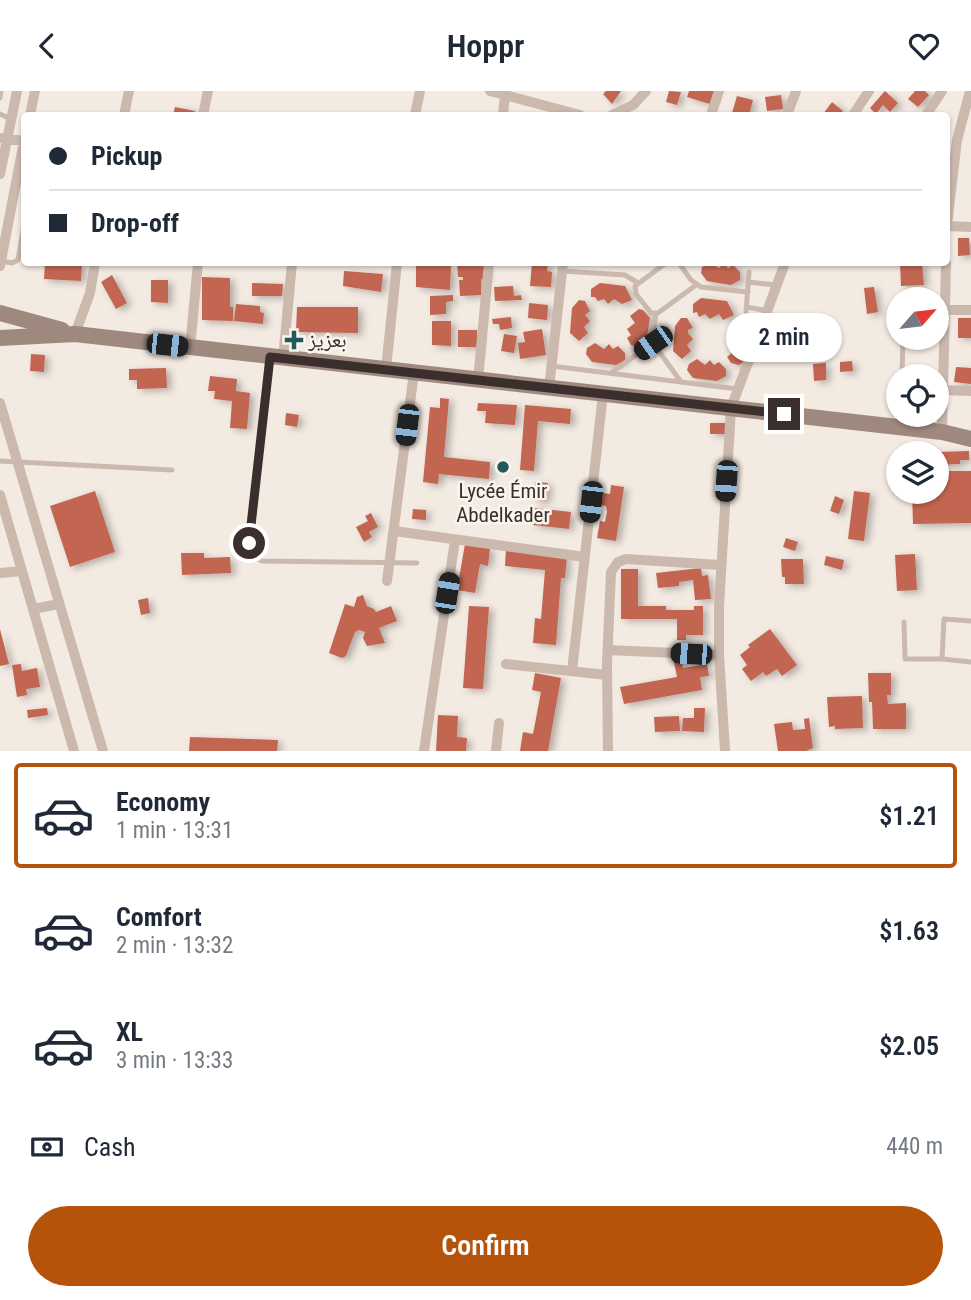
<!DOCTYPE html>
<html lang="en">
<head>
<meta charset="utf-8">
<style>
  :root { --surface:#fff; --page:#f2f2f3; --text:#1f2937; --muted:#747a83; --line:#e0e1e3; --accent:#b45309 }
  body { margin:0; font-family:"Roboto Condensed","Noto Naskh Arabic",sans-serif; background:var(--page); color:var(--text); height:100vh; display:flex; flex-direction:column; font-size:26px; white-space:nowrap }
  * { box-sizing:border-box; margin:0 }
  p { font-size:23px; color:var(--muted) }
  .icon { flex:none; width:38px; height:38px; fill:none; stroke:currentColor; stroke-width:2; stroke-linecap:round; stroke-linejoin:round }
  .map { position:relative; height:660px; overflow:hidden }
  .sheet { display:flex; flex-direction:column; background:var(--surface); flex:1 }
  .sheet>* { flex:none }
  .top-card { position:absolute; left:21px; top:21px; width:929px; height:154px; border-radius:7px; box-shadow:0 2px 5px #0004; display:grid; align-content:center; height:154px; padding:0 28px; background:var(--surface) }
  .needle { width:46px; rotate:62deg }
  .fabs { position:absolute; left:886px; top:196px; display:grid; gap:14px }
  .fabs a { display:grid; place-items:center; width:63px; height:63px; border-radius:50%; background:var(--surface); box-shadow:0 2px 5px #0004; font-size:35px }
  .end { position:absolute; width:32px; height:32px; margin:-16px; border:9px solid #3a2f2c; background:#fff; box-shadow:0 0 0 4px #fff }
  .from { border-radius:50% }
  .bubble { position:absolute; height:49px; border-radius:24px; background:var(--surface); box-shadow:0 2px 5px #0004; font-size:23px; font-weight:600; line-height:49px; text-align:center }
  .car { position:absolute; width:21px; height:42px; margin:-21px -10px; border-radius:9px; box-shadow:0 0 5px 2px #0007; background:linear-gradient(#222 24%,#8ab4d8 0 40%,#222 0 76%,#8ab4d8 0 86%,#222 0) }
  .top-card b { display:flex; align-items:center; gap:24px; height:66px; font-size:26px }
  .top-card b+b { border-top:2px solid var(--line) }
  .top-card i { width:18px; height:18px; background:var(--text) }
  ul { padding:12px 0 0; list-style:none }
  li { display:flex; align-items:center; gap:21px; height:105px; margin:0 14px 10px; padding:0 14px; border:4px solid transparent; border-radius:7px }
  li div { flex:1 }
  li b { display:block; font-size:26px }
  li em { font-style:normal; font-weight:600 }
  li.on { border-color:var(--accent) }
  li>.icon { width:63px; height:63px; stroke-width:1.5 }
  .pay { display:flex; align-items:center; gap:18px; height:77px; padding:0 28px; font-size:26px }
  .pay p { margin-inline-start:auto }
  .action { display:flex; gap:14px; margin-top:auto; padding:14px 28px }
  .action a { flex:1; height:80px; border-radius:42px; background:var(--accent); color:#fff; font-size:28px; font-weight:600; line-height:80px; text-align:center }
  header { display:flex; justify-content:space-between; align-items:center; height:91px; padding:0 28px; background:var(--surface); font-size:32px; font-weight:600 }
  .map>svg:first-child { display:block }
</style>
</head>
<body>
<header><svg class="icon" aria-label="back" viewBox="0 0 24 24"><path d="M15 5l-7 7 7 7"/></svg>Hoppr<svg class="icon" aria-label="heart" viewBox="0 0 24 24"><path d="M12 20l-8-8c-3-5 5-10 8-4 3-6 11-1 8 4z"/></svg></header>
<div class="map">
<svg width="971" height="660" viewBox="0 0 971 660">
  <defs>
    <filter id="shadow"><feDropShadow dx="4.5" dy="2.5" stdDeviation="3.5" flood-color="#0004"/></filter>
  </defs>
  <rect width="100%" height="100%" fill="#f3eae2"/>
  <!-- building -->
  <path fill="#c26651" filter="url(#shadow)" d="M606 0H621L612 13 603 3Z
    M669 0 681 1 677 14 666 11Z
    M689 0H714L710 13 687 6Z
    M885 0 898 12 890 21 883 14 876 23 870 17Z
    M915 0H925L929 4 918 16 908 8Z
    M781 4 783 18 767 20 765 6Z
    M737 5 753 9 749 24 732 22Z
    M832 11 843 20 840 24 823 23Z
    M175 16 195 20 194 24H173Z
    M958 147H969L970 164 958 165Z
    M45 172H82L81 190 44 188Z
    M457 172H485L486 188H481V204L460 205 459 189H463V186H458Z
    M532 172H548L547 180 552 181 551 196 530 195Z
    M710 172 719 177 724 172 728 177 733 174 740 181V189L731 194 707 190 701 182 702 176Z
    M900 172H922L924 194 901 195Z
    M416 174 451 175 450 199 416 196Z
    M344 180 383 183 381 201 343 195Z
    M112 184 127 212 116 218 101 191Z
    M202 186 230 187V216H233V230L202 229Z
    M151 189H168V212L151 211Z
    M252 192 283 193 282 205H252Z
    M600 192 625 195 632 209 622 213 614 208 608 213 604 208 598 210 595 206H591V198Z
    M513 195 514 205 521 204 522 209 495 210 494 196Z
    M874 196 878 221 867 223 864 197Z
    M453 204V210L446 211V223L430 224V205Z
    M701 207 727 210 734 224 723 229 719 223 710 228 705 223 699 226 697 221 693 222V213Z
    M579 209 585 210 590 220 585 224 590 230 584 236 588 242 579 250 570 242 572 217Z
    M529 212 548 214 547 229 528 227Z
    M236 213 260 215V221L264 222 263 233 234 230Z
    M297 216H358V242L296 241Z
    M639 218 643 219 650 227 646 251 638 256 631 254 627 247 631 244 627 238 635 232 630 225Z
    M511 226 512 237 500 239 499 233H493L492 228Z
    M681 227H687L693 237 688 239V242L693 248 687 254 691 260 682 268 673 260 675 235Z
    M958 227H971V247H958Z
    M432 230H451V255L432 254Z
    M740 236 744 237 751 245 746 269 739 274 731 272 727 266 732 262 728 256 736 250 731 244Z
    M542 238 546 264 520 268 518 252 525 251 523 241Z
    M458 239H477V256H458Z
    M504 243 517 245 514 262 501 260Z
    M595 252 604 258 609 253 613 258 618 255 625 262V269L616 274 592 271 586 263 587 257Z
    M31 263 45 264 44 281 30 280Z
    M697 268 705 274 710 269 714 274 719 271 726 278V285L717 290 693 287 687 279 689 273Z
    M852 270 853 280 840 281V271Z
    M826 272V289L814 290 813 273Z
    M956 276 971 277V293L954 291Z
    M166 277 167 297 137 298V289H129V278Z
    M210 285 237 288 236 300 250 302 247 338 230 337 232 310 214 308 215 300H208Z
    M440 307 449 308 444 366 490 371 489 388 439 383 438 393 423 391 430 316 440 317Z
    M478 312 517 314 515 334 485 332 486 320H477Z
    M525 314 571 318 570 333 538 330 534 380 520 379Z
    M286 322 299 324 297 336 285 334Z
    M710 332H725V343H710Z
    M969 360V369H960V373L936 374V361Z
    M936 380H971V432L913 433 912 401H936Z
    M535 391 548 392 546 410 534 409Z
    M611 394 624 396 616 450 597 447 600 430 605 431 607 421 606 415 601 414 603 402 610 403Z
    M95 400 115 461 70 476 50 415Z
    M854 400 870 402 864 450 848 448Z
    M835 405 844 409 839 423 830 420Z
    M535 417 571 421 569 438 533 434Z
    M413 418 426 419V429L412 428Z
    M371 422 378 436 369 441 372 446 364 451 356 436 368 430 365 425Z
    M786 447 798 451 795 460 783 456Z
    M465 453 490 457 488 475 480 473 475 502 457 499Z
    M506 458 567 465 565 487H561L556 554 533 552 535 527 541 528 545 479 505 475Z
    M181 462H204V467L230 466 231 482 182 484Z
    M915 463 917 499 897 500 895 464Z
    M826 465 844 469 842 479 824 474Z
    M781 468H803L804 493H785V486H782Z
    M701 477 702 485 708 484 711 508 695 509 693 489 679 491V495L658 497 656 482Z
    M621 478H638V515H666V519H694V515H703V544H686V549H677V528H621Z
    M363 504 367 515 374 518 376 521 391 515 397 530 379 537 385 552 367 555 363 547 365 541 359 539 355 541 346 565 342 567 329 562 345 513 354 516 357 506Z
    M148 507 150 522 141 524 138 509Z
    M469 515 489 516 483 598 463 597Z
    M0 538 9 573 0 575Z
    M770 538 797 574 782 585 777 578 766 585 763 581 751 590 742 578 747 574 740 564 750 556 748 554Z
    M682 569 683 577 707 573 709 585 700 586 702 599 624 613 620 596 677 586 674 571Z
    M21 573 22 580 37 577 40 596 26 598 27 604 17 606 12 574Z
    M535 582 561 587 548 660H520L523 641 533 643 541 601 532 599Z
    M868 582H891V604H887L888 613 906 612V638H873L872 611H869Z
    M862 605 863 637 835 638V635L829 636 827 606Z
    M47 617 48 624 28 627 27 619Z
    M694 617H705L704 641 682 640 683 627H694Z
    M438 624 458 625 457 646 467 647 466 660H436Z
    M679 625 680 640 655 641 654 626Z
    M809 627 813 657 806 660H778L774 633 792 631 793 639 805 638 804 628Z
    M190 646 278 649 277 660H189Z"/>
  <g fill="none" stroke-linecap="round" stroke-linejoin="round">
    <!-- service -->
    <path stroke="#cbb9ae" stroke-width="5" d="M0 7 1 0
      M0 23 11 28
      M1 170 12 172 18 169 24 134
      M666 172 635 195 636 203 651 222H658L696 194
      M679 172 691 189 701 196 748 201
      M562 180 625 184 638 192
      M748 191 776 194
      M747 216 768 220
      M746 221 749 181
      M656 223 652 244 653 252 681 291
      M270 269 249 452 252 465 262 470 417 472
      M551 275 738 298
      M611 282 653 252
      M902 285 903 247
      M0 370 172 379
      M971 530 944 528 942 568 971 571
      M904 531 905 568H942"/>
    <!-- minor -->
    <path stroke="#cbb9ae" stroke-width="10" d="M490 0 580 24
      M30 24 35 0
      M124 24 129 0
      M203 24 208 0
      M415 24 420 0
      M503 24 505 4
      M612 24 633 14 646 0
      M711 24 719 0
      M787 24 796 0
      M853 24 869 0
      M926 24 942 0
      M0 47 24 50 0 175
      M0 83 17 0
      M947 134 957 49 970 0
      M947 135 971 136
      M945 219H971
      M75 243 90 202 95 172
      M190 257 198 172
      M283 268 292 172
      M386 278 397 172
      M478 289 489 172
      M549 297 563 172
      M943 299 971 300
      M0 312 103 660
      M942 341 946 172
      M0 404 74 660
      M394 440 585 466
      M0 482 22 480
      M387 490 414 281
      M33 518 59 513
      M608 559 719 564
      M506 573 607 584
      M572 580 603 303
      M424 660 455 449
      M496 660 499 632
      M608 660 607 573 611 481 618 471 626 468 720 474
      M725 660 719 564V515L731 317 785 172"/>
    <!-- secondary -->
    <path stroke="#9f897f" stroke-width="16" d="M0 222 62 239
      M0 247 75 243 942 341 971 348"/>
  </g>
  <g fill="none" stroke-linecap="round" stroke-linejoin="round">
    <!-- route -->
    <path stroke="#3a2f2c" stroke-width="9" d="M249 452 270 266 784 323"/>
  </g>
  <!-- markers -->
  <g fill="#225a5b" stroke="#faf4ee" stroke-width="2.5">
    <path d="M290.5 238.5h7v7h7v7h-7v7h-7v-7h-7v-7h7z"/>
    <circle cx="503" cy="376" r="7"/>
  </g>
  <g text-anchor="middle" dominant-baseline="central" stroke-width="5" stroke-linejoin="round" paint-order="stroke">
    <!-- poi labels -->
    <g font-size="21" fill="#3a2f2c" stroke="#faf4ee" text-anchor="start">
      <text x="308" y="249">بعزيز</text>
      <text x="503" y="400" text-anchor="middle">Lycée Émir<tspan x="503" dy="24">Abdelkader</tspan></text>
    </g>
  </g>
</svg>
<div class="fabs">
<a><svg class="needle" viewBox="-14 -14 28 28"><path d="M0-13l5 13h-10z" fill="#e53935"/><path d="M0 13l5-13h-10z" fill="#747a83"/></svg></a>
<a><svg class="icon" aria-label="locate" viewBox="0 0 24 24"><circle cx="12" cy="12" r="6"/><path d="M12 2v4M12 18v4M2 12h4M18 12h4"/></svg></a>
<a><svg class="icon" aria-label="layers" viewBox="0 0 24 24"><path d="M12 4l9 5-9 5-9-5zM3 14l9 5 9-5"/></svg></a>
</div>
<i class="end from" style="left:249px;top:452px"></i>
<i class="end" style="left:784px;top:323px"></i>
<div class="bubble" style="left:726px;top:222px;width:116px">2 min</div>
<i class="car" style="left:653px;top:252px;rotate:235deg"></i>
<i class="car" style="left:167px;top:254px;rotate:96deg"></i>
<i class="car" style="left:407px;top:334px;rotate:187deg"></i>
<i class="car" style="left:726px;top:390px;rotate:184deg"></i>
<i class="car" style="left:591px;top:411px;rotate:186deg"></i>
<i class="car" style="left:447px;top:502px;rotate:9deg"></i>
<i class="car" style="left:691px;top:563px;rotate:273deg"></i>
<div class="top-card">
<b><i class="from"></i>Pickup</b>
<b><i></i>Drop-off</b>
</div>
</div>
<section class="sheet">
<ul>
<li class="on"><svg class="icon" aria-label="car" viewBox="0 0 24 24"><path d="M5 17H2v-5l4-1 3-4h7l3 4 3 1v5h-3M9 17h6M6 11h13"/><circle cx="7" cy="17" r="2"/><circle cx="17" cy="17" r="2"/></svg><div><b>Economy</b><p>1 min · 13:31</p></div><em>$1.21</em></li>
<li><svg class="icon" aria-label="car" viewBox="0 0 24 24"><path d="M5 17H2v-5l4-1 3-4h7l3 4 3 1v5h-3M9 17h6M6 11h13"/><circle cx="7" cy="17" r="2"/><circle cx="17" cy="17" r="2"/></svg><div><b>Comfort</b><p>2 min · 13:32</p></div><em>$1.63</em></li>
<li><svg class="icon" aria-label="car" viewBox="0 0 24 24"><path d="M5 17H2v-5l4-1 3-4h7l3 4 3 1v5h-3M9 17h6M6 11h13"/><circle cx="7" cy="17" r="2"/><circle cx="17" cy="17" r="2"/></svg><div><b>XL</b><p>3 min · 13:33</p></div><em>$2.05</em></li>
</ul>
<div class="pay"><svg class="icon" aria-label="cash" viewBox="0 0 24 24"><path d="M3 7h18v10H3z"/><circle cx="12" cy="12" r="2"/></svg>Cash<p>440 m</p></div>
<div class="action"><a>Confirm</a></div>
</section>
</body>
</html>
